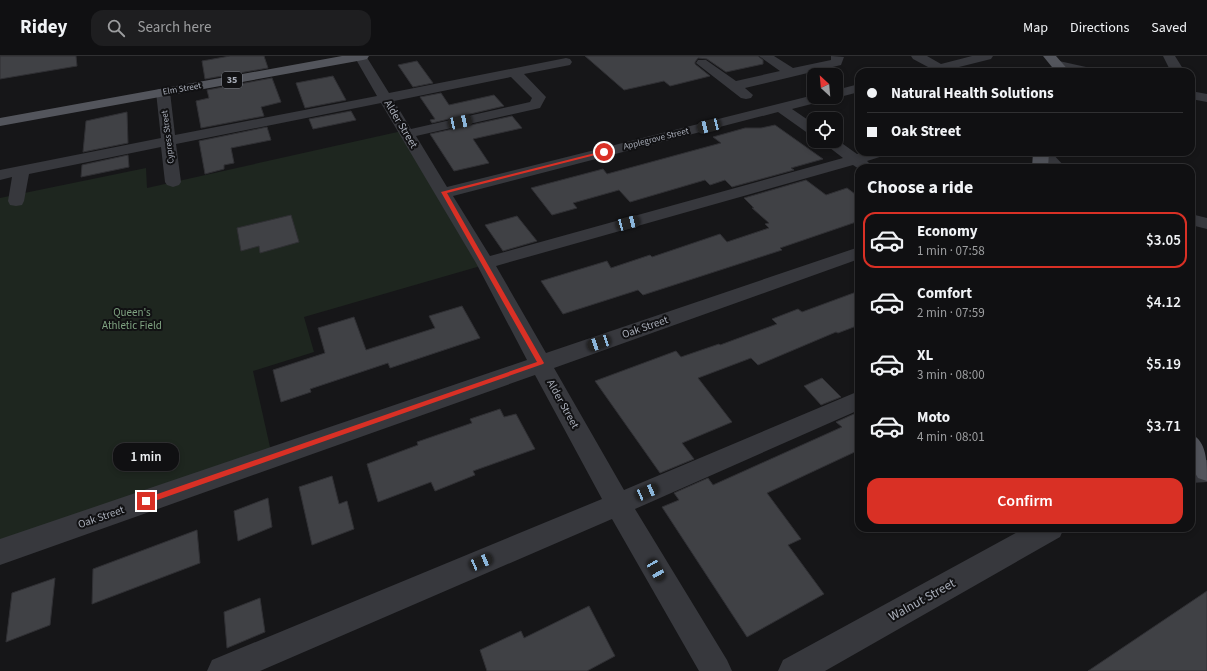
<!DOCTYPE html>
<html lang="en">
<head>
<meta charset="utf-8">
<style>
  :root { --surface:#101012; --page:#1e1e20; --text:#f1f3f6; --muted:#9c9d9f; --line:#303032; --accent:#d93025 }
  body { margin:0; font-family:"Source Sans 3",sans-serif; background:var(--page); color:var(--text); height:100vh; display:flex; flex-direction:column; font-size:15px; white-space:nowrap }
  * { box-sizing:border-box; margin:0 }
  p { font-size:13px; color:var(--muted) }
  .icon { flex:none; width:22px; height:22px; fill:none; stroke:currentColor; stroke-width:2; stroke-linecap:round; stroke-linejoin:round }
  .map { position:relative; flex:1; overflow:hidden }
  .panel { position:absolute; left:855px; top:108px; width:340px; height:368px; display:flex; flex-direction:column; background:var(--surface); border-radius:12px; box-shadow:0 2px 6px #0003,0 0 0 1px var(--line) }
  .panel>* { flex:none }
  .guide { position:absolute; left:855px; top:12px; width:340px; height:88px; border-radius:12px; box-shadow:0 2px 6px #0003,0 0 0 1px var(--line); display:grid; align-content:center; height:88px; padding:0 12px; background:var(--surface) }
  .needle { width:26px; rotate:334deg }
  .fabs { position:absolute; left:807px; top:12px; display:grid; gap:8px }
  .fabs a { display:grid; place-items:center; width:36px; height:36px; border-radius:8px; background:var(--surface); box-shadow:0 2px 6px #0003,0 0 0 1px var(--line); font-size:20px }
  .end { position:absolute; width:18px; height:18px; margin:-9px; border:5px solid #d93025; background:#fff; box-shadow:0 0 0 2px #fff }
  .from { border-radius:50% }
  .bubble { position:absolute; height:28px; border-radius:12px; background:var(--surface); box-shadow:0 2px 6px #0003,0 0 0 1px var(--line); font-size:13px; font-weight:600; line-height:28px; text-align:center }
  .car { position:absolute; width:12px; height:24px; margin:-12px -6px; border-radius:5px; box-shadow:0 0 3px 1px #0007; background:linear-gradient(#222 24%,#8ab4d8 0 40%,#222 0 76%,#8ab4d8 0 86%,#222 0) }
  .guide b { display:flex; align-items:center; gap:14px; height:38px; font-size:15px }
  .guide b+b { border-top:1px solid var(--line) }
  .guide i { width:10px; height:10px; background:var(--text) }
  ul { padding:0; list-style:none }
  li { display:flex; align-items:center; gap:12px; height:56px; margin:0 8px 6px; padding:0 4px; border:2px solid transparent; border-radius:12px }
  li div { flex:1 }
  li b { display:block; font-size:15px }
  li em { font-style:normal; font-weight:600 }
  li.on { border-color:var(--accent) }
  li>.icon { width:36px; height:36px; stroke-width:1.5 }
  h2 { padding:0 12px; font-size:18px; line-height:48px }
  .primary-button { display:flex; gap:8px; margin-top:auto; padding:8px 12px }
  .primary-button a { flex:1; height:46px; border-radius:12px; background:var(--accent); color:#fff; font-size:16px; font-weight:600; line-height:46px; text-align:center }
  header { display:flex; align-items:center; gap:24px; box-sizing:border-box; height:56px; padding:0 20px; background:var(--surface); border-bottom:1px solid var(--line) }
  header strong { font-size:19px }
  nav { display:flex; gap:22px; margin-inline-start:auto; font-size:14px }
  .search { width:280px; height:36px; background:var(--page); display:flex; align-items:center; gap:10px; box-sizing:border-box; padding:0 14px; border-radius:12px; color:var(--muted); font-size:15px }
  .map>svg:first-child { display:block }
</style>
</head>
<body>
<header>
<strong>Ridey</strong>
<div class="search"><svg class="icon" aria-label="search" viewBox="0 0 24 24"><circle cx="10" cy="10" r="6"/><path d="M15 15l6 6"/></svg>Search here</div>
<nav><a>Map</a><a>Directions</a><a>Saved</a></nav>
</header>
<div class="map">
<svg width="1207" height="615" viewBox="0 0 1207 615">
  <rect width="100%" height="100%" fill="#161618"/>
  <!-- green -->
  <path fill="#1e261f" d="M402 75 484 209 304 261 314 296 253 315 272 400 0 495V142L146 112 147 132Z"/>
  <!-- building -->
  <path fill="#404145" stroke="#303034" d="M0 0H76L77 10 0 23Z
    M230 0H264L268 12 205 23 202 5Z
    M585 0H758L763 4V8L726 16 707 3 698 2 695 6V8L710 20 670 30 664 25 624 34Z
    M417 5 433 27 413 31 398 9Z
    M333 20 346 44 305 52 296 27Z
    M272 22 281 46 261 51 264 60 201 72 196 45 209 42 207 34Z
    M441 37 449 49 494 39 504 50 432 67 430 64 435 63 420 41Z
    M351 55 356 64 313 73 309 63Z
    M127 56 128 87 83 96 86 65Z
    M512 60 522 72 473 83 489 107 454 115 430 78Z
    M775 69 823 103 791 112 794 114 732 131 725 124 710 129 705 124 630 146 619 134 573 147 577 152 552 159 531 132 603 113 607 118 721 87 713 81 745 72H761Z
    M267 71 271 84 231 92 234 107 224 109V113L205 118 199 85Z
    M128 99 129 111 81 121 82 109Z
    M806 124 826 139 847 132 859 141V165L780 192 782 194 643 239 638 234 563 258 541 225 607 205 611 212 650 199 652 201 720 178 727 186 769 172 765 168 769 167 752 152H754L744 142Z
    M291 159 299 186 260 197 259 190 241 195 237 172Z
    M517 160 537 185 503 195 485 169Z
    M859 235V269L838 277 836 276 758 309 751 302 698 322 732 366 682 387 694 403 660 417 595 325 676 295 681 301 719 288 720 289 777 268 772 263 798 253 802 256Z
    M462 250 480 282 390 312 388 307 310 333 311 336 281 346 273 314 325 297 318 272 354 261 366 294 435 272 429 260Z
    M822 322 841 341 821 349 804 330Z
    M500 353 504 361 516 358 535 393 473 415 475 419 435 435 431 426 378 446 367 408 418 389 417 386 472 367 470 363Z
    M856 357 859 360V394L767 437 801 483 788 489 824 538 747 581 662 451 679 444 674 437 708 422 713 429 842 371 836 366Z
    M332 420 339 448 347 445 354 473 312 489 299 431Z
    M268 442 272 471 238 485 234 455Z
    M197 474 200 507 92 548 93 513Z
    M55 522 50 569 6 586 12 537Z
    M1207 535V615H1088Z
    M260 542 265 576 227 592 224 556Z
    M589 550 615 600 587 615H487L480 594 521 575 524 582Z"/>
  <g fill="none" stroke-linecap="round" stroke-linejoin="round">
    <!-- minor -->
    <path fill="#37383d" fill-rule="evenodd" d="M354 0H366L389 37 566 2 570 3 572 6 570 9 524 18 546 41 540 52 416 80 447 131 814 39V41H829L827 44 792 53 814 68V79L809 78 778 56 453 140 490 200 843 102 821 85H836V83L857 98 864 96H889L886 99 867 105 871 109 869 112 859 113 853 109 496 210 546 297 859 191V203L554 312 624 434 859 335V354L635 453 727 604 732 615H699L612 463 260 615H207L212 604 602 443 535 319 0 509V483L527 304 476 207 381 47 176 88 181 126 179 129 173 131 167 129 165 126 161 91 29 118 24 145 22 149 16 150 10 149 8 145 12 121 0 124V114L161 82 156 36 158 33H168L170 36 175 79 377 40ZM511 21 532 42 530 46 411 73 394 45Z
      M759 0H774L793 12 831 4V0L844 1 841 9 745 32 753 39 751 42 746 43 741 42 696 7 698 4H706L736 25 780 15Z
      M911 0H927L941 8 972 0H993L991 3 939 16H917L919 13 928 11 913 3Z
      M1163 0H1175L1185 16H1171Z
      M1059 5 1095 13 1097 16H1073L1054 12 1053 9 1054 6Z
      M859 28V36L836 42 832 41H836V34Z
      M1191 35 1207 38V46L1191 43Z
      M1034 96H1051L1066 112H1049Z
      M1191 158 1207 162V173L1191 169Z
      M1207 404V426L1191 427V405Z
      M1025 472H1064L1060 481 825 615H778L783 604Z"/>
    <!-- major -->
    <path fill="#53555c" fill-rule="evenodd" d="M342 0H369L367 3 363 4 0 70V62Z
      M1043 0H1056L1070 16H1056Z
      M1033 96H1049L1048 112H1032Z
      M1191 378C1207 385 1207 406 1207 425L1198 422 1191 410Z"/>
  </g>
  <!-- route -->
  <path fill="#d93025" d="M603 95 607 96 447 137 544 307 543 308 146 448 144 447V443L146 442 537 306 441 136Z"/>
  <g text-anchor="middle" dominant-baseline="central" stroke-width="4" stroke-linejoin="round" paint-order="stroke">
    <!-- far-street labels -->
    <g font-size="9" fill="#a8adb8" stroke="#111113">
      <text transform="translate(182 33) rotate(-10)">Elm Street</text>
      <text transform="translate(168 81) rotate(-97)">Cypress Street</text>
      <text transform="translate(656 83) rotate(-14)">Applegrove Street</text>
    </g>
    <!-- shield labels -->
    <rect fill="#111113" stroke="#7b7e86" stroke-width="1" x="222" y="16" width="20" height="16" rx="3"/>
    <g font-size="10" font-weight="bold" fill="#a8adb8">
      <text x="232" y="24">35</text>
    </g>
    <!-- street labels -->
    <g font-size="11" fill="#a8adb8" stroke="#111113">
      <text transform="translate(401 68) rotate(59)">Alder Street</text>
      <text transform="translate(645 271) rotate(-19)">Oak Street</text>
      <text transform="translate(563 348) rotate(61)">Alder Street</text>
      <text transform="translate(101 461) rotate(-19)">Oak Street</text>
    </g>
    <!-- park labels -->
    <g font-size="11" fill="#7fa381" stroke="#111113">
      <text x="132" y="256">Queen's<tspan x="132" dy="13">Athletic Field</tspan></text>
    </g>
    <!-- near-street labels -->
    <g font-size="13" fill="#a8adb8" stroke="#111113">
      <text transform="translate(922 544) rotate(-29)">Walnut Street</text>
    </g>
  </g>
</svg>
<div class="fabs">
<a><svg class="needle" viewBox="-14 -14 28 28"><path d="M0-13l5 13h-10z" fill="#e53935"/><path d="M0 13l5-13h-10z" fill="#9c9d9f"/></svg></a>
<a><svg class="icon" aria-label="locate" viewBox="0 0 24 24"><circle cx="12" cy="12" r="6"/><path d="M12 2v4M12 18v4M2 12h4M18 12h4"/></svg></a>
</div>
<i class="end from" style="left:604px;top:96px"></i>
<i class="end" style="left:146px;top:445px"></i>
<div class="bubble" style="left:113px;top:387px;width:66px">1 min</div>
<i class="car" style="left:460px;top:66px;rotate:78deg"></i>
<i class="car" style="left:709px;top:70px;rotate:256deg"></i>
<i class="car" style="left:628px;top:167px;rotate:75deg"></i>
<i class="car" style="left:599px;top:287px;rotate:251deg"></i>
<i class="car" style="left:647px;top:436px;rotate:67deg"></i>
<i class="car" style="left:481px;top:506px;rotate:67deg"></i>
<i class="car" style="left:656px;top:514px;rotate:150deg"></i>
<div class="guide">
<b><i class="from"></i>Natural Health Solutions</b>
<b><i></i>Oak Street</b>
</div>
<section class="panel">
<h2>Choose a ride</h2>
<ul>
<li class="on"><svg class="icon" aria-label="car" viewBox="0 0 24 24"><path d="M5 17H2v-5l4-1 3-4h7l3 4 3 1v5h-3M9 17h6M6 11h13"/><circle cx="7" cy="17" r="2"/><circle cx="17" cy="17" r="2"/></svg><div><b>Economy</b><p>1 min · 07:58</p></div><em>$3.05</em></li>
<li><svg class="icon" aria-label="car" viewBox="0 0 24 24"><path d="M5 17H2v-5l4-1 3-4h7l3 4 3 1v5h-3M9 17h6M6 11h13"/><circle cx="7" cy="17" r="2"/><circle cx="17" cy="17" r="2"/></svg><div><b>Comfort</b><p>2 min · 07:59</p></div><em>$4.12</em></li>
<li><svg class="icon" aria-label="car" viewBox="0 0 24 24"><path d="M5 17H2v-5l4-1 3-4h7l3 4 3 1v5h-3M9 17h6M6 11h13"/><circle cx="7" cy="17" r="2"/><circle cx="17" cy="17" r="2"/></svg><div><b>XL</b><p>3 min · 08:00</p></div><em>$5.19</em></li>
<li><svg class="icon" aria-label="car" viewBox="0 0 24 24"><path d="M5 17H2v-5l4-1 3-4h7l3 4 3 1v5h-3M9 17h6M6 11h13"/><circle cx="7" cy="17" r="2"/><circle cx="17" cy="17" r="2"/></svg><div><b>Moto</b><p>4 min · 08:01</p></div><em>$3.71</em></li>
</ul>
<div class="primary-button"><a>Confirm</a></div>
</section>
</div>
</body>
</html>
